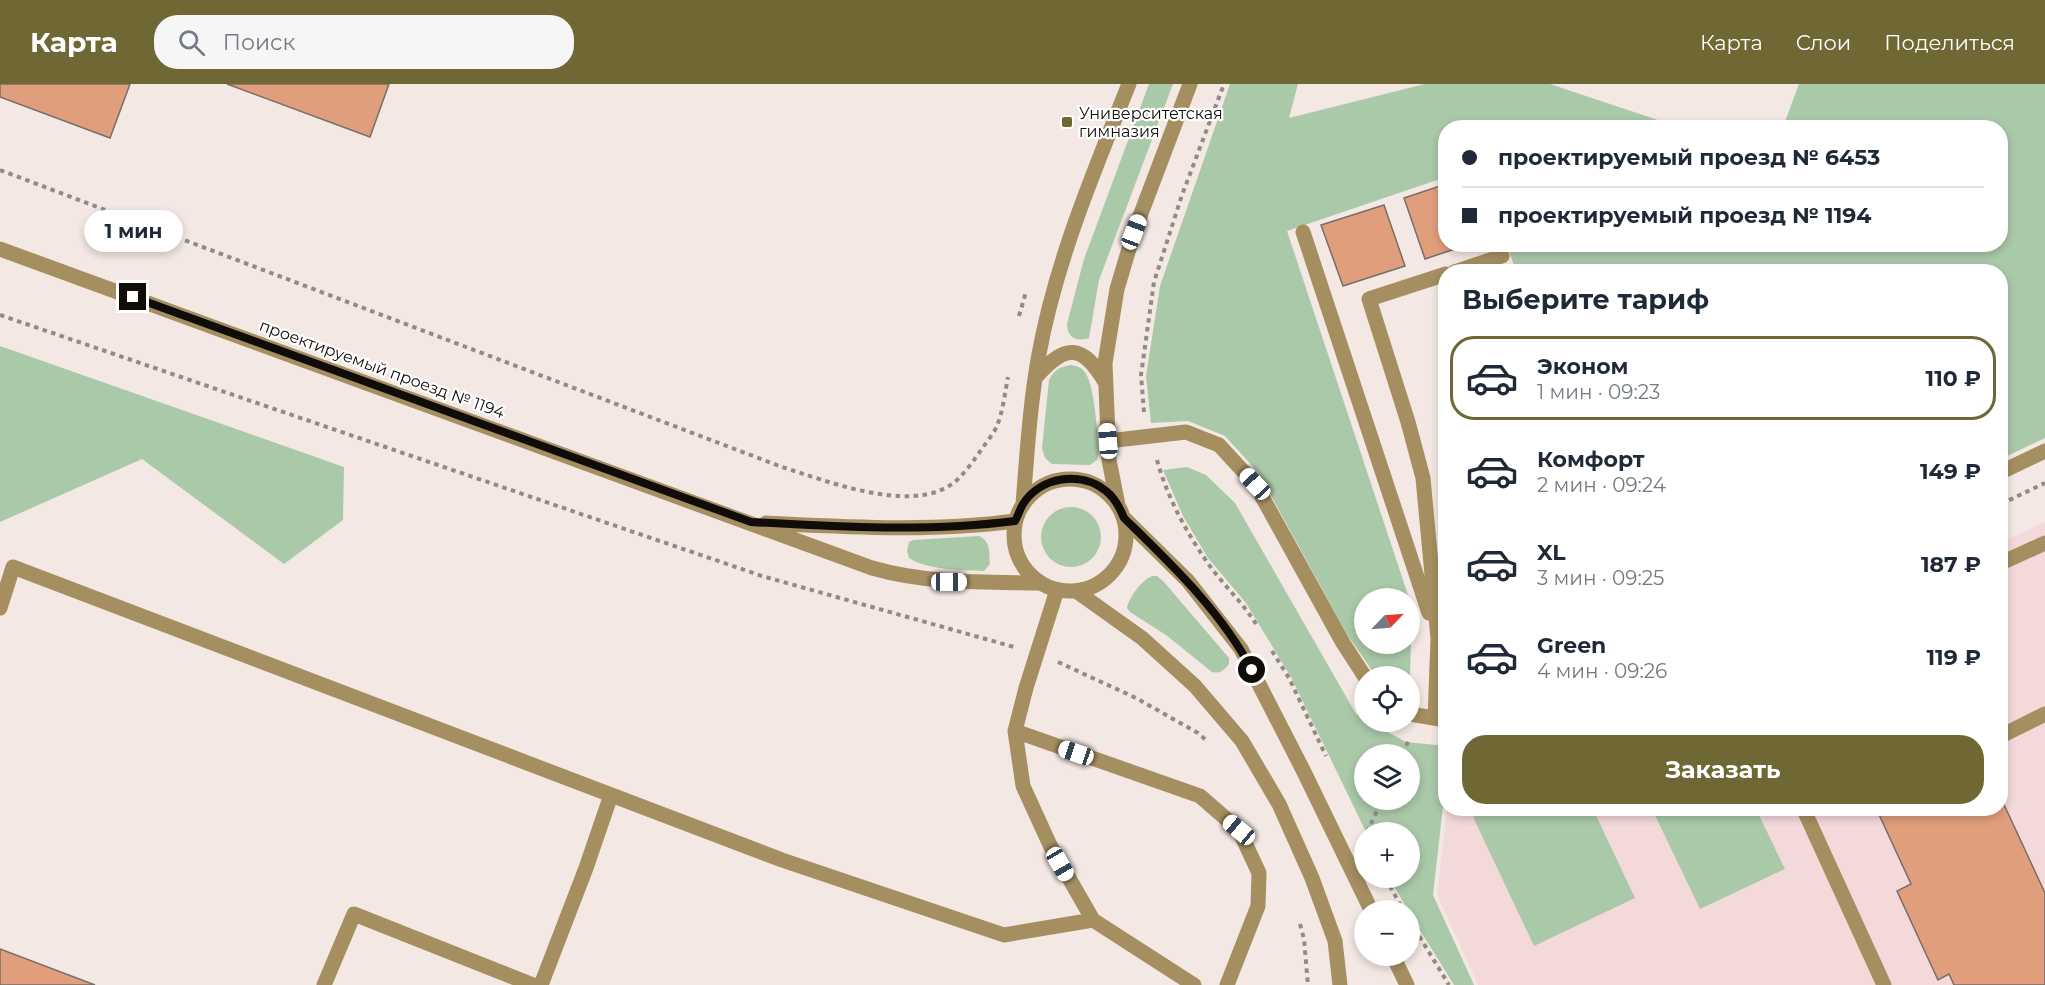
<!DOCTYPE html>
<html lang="ru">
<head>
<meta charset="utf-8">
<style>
  :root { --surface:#fff; --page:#f6f6f7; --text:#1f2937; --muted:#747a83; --line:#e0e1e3; --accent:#6f6734 }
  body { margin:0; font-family:Montserrat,sans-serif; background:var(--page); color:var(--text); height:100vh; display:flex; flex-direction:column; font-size:22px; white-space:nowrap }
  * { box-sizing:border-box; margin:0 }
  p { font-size:20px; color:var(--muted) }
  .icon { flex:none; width:33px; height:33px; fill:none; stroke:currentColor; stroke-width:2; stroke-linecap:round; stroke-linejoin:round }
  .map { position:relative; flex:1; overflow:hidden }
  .sheet { position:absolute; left:1438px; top:180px; width:570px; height:552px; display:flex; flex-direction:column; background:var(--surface); border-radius:24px; box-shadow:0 3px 9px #0003 }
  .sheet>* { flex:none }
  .banner { position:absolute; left:1438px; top:36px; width:570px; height:132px; border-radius:24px; box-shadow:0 3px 9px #0003; display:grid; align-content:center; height:132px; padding:0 24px; background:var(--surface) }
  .needle { width:39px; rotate:65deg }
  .controls { position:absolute; left:1354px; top:504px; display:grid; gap:12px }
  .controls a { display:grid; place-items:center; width:66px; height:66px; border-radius:50%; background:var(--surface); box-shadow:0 3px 9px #0003; font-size:30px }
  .end { position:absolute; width:27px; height:27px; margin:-14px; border:8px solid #0f0c0a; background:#fff; box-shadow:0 0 0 3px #fff }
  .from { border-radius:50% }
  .bubble { position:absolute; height:42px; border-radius:21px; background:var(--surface); box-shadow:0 3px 9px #0003; font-size:20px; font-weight:700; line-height:42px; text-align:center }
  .car { position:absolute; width:18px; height:36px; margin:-18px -9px; border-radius:8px; box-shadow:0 0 4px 2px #0007; background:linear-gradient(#fff 24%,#345 0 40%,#fff 0 76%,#345 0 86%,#fff 0) }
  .banner b { display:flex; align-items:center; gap:21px; height:57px; font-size:22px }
  .banner b+b { border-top:2px solid var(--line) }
  .banner i { width:15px; height:15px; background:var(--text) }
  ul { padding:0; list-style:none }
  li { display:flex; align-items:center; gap:18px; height:84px; margin:0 12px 9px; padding:0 12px; border:3px solid transparent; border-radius:24px }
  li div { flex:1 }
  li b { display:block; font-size:22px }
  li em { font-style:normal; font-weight:700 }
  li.on { border-color:var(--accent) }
  li>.icon { width:54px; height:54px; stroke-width:1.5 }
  h2 { padding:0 24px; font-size:27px; line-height:72px }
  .cta { display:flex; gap:12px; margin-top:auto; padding:12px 24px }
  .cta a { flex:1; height:69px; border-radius:24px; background:var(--accent); color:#fff; font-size:24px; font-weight:700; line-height:69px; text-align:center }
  header { display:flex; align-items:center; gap:36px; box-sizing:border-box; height:84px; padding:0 30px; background:var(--accent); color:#fff }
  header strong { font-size:28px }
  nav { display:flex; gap:33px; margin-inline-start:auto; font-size:21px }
  .search { width:420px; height:54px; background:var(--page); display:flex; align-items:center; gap:15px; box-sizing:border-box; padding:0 21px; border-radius:24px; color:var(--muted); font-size:22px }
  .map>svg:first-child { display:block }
</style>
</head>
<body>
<header>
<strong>Карта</strong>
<div class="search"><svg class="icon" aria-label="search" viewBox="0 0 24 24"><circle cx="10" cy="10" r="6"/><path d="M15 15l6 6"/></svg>Поиск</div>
<nav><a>Карта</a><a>Слои</a><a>Поделиться</a></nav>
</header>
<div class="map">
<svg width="2045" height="901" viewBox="0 0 2045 901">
  <rect width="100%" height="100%" fill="#f3e8e3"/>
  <!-- education -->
  <path fill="#f4d9db" d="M2045 438V901H1478L1437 810 1447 725 2001 724V459Z"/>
  <!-- green -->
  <path fill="#aac9a9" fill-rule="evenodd" d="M1149 0H1173L1099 196 1089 254C1075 258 1068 254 1067 240L1084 175Z
    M1230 0H1298L1289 34 1425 0H1550L1679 43 1446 44V93L1287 147 1409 514H1365V560H1410V517L1412 523 1410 592H1376L1348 552 1258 388 1225 352 1188 337 1151 339 1146 292 1160 202Z
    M1799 0H2045V354L2001 375V188L1516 187 1507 161 2001 160V44L1783 43Z
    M0 262 344 383 343 436 284 480 142 375 0 438Z
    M1071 281C1076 282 1081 283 1084 287 1095 299 1097 349 1099 368L1097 376 1090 381 1052 380 1045 374 1042 364 1049 296C1055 285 1059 283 1071 281Z
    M1187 383 1206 391 1235 419 1356 630 1365 635V638H1369L1406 658 1446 662V717L1443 722 1433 811 1474 901H1454L1410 830V826H1408L1389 794H1410V748H1366L1291 593 1246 519 1208 474 1183 432 1163 386ZM1365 670H1410V716H1365Z
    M1041 453a30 30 0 1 1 60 0a30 30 0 1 1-60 0Z
    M979 452C991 457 989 469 990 480L984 487C963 486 926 486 909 474L907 467 909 458 913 456Z
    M1152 492H1157L1164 498 1229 574V580C1224 586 1221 590 1212 588L1166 551 1130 528 1127 524C1129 513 1142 496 1152 492Z
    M1492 725H1593L1635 814 1534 862 1473 733Z
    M1652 725H1756L1785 785 1700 825Z"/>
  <!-- building -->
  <path fill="#e19e7d" stroke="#776e69" stroke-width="1.5" d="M0 0H130L110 54 0 13Z
    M227 0H389L370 53Z
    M1446 100V160H1470L1425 175 1404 114Z
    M1384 121 1405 182 1343 202 1321 141Z
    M2001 714 2045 809V901H1954L1949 890 1938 896 1897 807 1911 800 1876 724H2001Z
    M0 865 95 901H0Z"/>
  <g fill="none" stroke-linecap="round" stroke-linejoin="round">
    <!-- path -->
    <path stroke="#928a86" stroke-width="4" stroke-dasharray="4.5 4.5" stroke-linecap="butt" d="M0 86 782 383C827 397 909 430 952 400 962 393 971 380 979 369 984 361 993 351 997 342 1003 327 1005 308 1008 293
      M0 231 762 492 1014 563
      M1019 232 1026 208
      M1144 328 1141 291 1154 198 1182 111 1224 0
      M1157 376C1166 410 1185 446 1205 475 1220 498 1241 516 1256 540
      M2001 420 2045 399
      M1272 567 1289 594 1326 672
      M1058 578 1136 614 1198 649 1207 657
      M1357 617 1365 628
      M1402 670 1410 654
      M1367 748 1382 716
      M1390 802 1403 826
      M1410 837 1449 901
      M1300 840 1304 855 1308 901"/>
    <!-- service -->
    <path stroke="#a58e60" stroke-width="15" d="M1303 148 1429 529
      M1454 188 1502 172
      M1108 357 1186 348 1219 361 1255 400 1343 559 1365 593
      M2001 388 2045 367
      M2001 479 2045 459
      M1057 506 1026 604 1015 647 1023 702 1050 761 1093 836 1194 901
      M0 524 13 483 782 776 1004 851 1093 836
      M1410 630 1446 636
      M1435 634 1438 555 1423 394 1408 338 1369 215 1446 190
      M1015 647 1200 712 1239 746 1259 789 1258 822 1227 901
      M2001 652 2045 630
      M1803 724 1884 901
      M324 901 354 830 533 901
      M541 901 586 784 611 711"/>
    <!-- minor -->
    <path stroke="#a58e60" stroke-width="15" d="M0 165 872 484C928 500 984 498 1041 499
      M1036 293C1065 260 1082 259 1105 298
      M1014 451a56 56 0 1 1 112 0a56 56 0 1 1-112 0Z
      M1023 420C1027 370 1030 319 1039 270 1056 177 1094 87 1129 0
      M1118 421 1109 376 1105 279 1117 205 1134 148 1190 0
      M1124 434 1188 497 1241 565 1304 688 1371 826
      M766 439C849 443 933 448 1015 437
      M1076 507 1142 554 1195 602 1242 657 1279 720 1312 794 1335 857 1340 901
      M1393 872 1407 901"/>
  </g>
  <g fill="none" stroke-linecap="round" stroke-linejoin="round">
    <!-- route -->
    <path stroke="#0f0c0a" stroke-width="8" d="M133 213 751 438C839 443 928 448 1015 437 1018 432 1020 425 1023 420 1040 393 1081 386 1106 407 1115 414 1120 424 1124 434 1171 480 1221 527 1252 586"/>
  </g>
  <!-- markers -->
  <rect fill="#6f6734" stroke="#fff" stroke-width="2" x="1061" y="32" width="12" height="12" rx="3"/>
  <g text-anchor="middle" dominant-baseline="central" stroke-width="4.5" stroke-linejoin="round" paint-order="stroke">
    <!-- poi labels -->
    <g font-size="16" fill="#0f0c0a" stroke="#fff" text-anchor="start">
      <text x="1079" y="29">Университетская<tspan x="1079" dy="18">гимназия</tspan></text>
    </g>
    <!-- street labels -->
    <g font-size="16" fill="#0f0c0a" stroke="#fff">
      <text transform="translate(382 285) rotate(20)">проектируемый проезд № 1194</text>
    </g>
  </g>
</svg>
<div class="controls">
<a><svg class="needle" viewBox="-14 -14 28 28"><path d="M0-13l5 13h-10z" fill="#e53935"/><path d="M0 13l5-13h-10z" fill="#747a83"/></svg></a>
<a><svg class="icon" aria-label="locate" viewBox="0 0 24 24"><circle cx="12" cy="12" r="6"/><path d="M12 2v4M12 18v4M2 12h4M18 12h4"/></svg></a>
<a><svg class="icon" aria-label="layers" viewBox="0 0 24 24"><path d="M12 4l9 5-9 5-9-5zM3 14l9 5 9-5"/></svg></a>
<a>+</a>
<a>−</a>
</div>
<i class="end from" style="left:1252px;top:586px"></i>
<i class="end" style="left:133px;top:213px"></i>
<div class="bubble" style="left:84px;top:126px;width:99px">1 мин</div>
<i class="car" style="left:1134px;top:148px;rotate:21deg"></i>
<i class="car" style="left:1108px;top:357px;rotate:356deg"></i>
<i class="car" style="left:1255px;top:400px;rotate:317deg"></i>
<i class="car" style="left:949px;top:498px;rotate:90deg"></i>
<i class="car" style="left:1076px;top:669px;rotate:289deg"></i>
<i class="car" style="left:1239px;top:746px;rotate:310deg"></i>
<i class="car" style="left:1060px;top:780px;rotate:150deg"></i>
<div class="banner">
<b><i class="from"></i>проектируемый проезд № 6453</b>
<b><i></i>проектируемый проезд № 1194</b>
</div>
<section class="sheet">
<h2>Выберите тариф</h2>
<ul>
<li class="on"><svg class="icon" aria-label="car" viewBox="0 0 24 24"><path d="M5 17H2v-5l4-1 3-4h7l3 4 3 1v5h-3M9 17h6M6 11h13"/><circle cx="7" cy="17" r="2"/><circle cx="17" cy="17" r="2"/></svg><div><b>Эконом</b><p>1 мин · 09:23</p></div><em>110 ₽</em></li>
<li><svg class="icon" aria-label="car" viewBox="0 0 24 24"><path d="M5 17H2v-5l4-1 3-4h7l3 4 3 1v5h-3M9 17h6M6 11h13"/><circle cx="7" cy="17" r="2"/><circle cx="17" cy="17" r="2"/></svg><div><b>Комфорт</b><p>2 мин · 09:24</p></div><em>149 ₽</em></li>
<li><svg class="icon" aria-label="car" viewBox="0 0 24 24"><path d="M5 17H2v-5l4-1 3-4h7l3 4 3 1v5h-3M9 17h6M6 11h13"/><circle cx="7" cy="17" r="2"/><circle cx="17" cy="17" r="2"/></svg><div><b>XL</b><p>3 мин · 09:25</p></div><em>187 ₽</em></li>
<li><svg class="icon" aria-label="car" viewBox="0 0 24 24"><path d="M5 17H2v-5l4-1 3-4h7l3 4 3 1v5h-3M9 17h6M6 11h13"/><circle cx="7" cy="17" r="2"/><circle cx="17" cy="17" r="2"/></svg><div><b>Green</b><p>4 мин · 09:26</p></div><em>119 ₽</em></li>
</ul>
<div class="cta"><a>Заказать</a></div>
</section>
</div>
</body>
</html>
